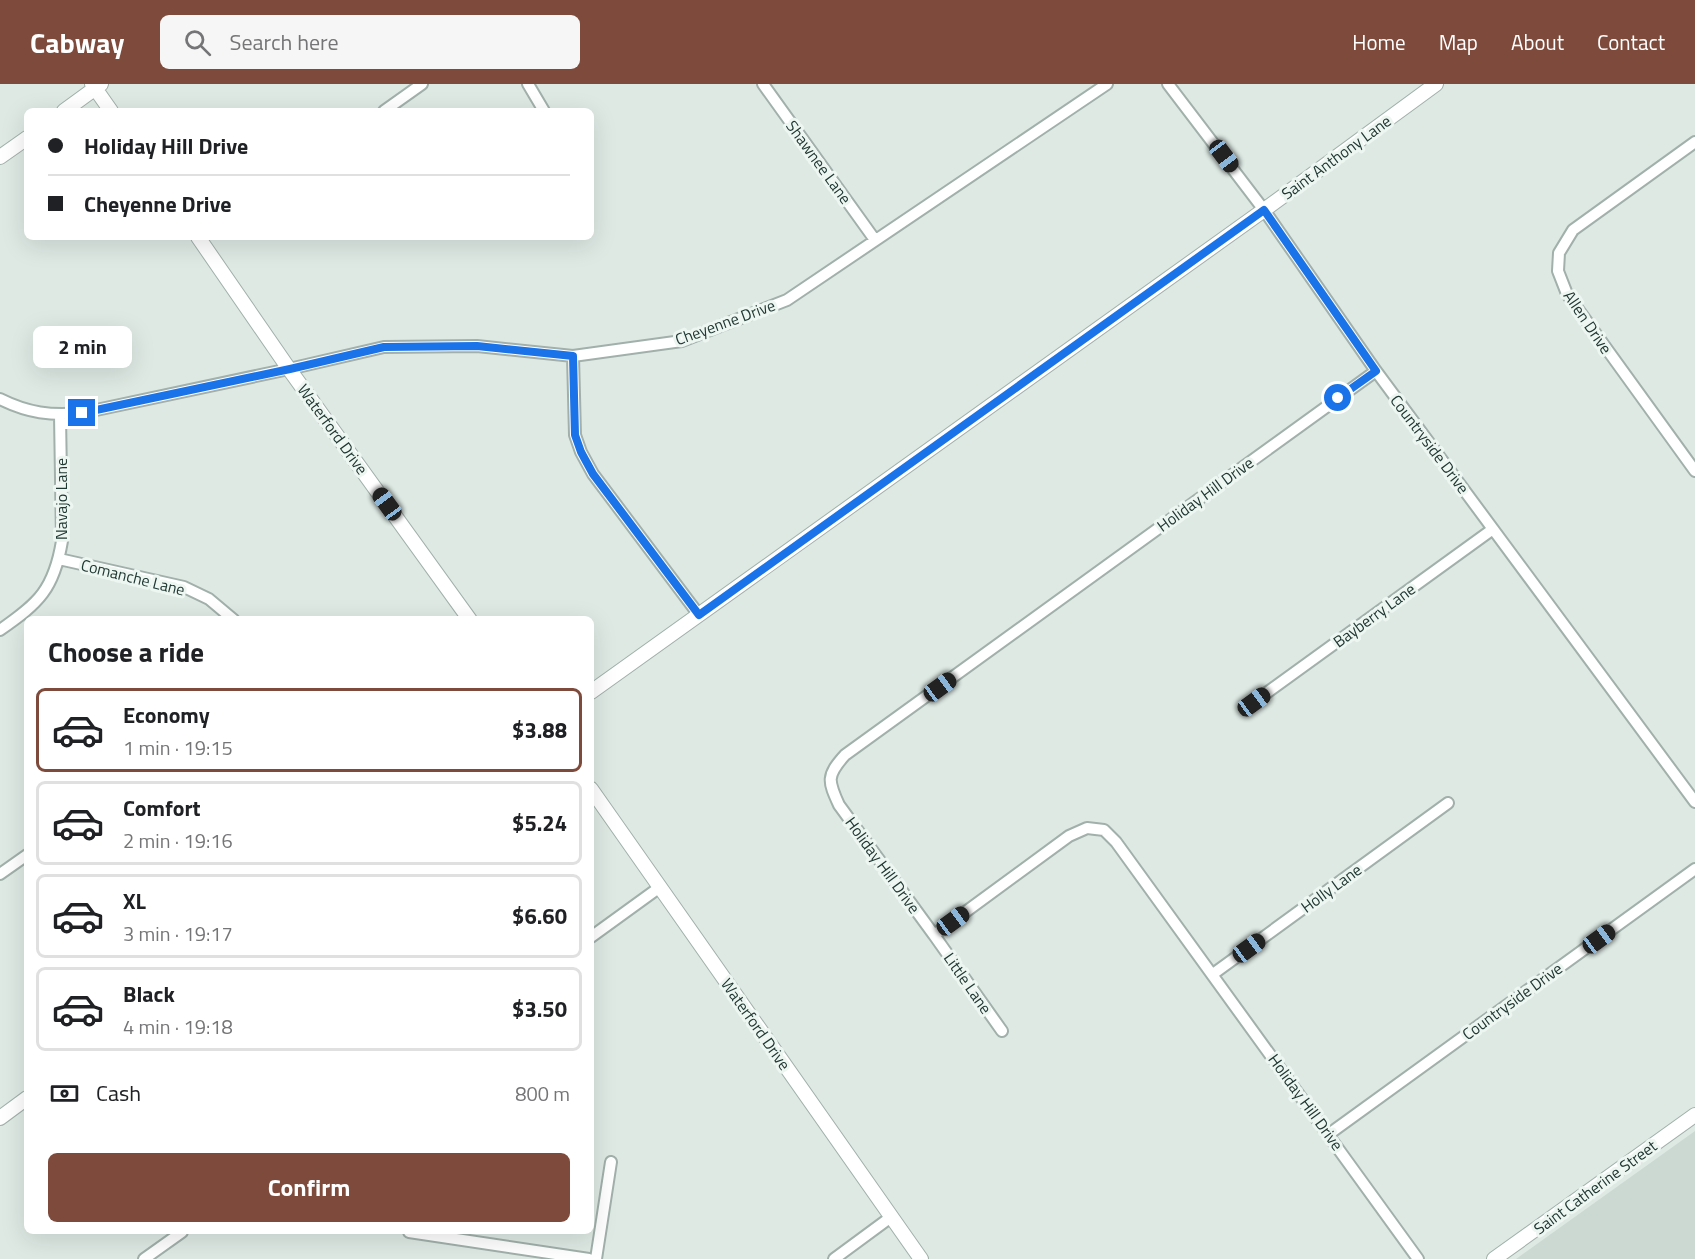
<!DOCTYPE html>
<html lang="en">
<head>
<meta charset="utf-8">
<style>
  :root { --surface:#fff; --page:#f6f6f6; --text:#202124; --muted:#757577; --line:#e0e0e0; --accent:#7d4a3b }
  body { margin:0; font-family:"Titillium Web",sans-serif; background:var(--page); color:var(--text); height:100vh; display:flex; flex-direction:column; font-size:22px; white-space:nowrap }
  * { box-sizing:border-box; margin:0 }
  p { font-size:20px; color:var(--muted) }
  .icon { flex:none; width:33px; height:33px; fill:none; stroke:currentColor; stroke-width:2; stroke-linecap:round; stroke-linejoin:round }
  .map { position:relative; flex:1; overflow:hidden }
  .drawer { position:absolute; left:24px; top:532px; width:570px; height:618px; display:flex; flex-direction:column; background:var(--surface); border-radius:9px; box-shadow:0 6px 24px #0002 }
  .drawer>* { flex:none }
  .guide { position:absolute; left:24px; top:24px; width:570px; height:132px; border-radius:9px; box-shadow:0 6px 24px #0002; display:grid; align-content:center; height:132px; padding:0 24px; background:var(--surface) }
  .end { position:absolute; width:27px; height:27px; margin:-14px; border:8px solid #1a73e8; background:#fff; box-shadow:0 0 0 3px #fff }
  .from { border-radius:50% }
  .bubble { position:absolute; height:42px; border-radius:9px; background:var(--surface); box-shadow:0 6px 24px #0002; font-size:20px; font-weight:700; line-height:42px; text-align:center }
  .car { position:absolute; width:18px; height:36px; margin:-18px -9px; border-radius:8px; box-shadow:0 0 4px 2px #0007; background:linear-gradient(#222 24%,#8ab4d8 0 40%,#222 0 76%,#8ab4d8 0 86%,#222 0) }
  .guide b { display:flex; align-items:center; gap:21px; height:57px; font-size:22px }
  .guide b+b { border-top:2px solid var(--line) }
  .guide i { width:15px; height:15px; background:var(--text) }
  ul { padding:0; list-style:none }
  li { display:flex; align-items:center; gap:18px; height:84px; margin:0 12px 9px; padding:0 12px; border:3px solid var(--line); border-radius:9px }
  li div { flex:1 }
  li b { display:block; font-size:22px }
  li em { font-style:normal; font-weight:700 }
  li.selected { border-color:var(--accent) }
  li>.icon { width:54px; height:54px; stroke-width:1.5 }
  h2 { padding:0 24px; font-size:27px; line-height:72px }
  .pay { display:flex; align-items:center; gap:15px; height:66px; padding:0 24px; font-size:22px }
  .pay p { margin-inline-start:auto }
  .cta { display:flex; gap:12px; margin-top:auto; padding:12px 24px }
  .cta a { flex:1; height:69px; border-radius:9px; background:var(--accent); color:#fff; font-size:24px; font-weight:700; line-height:69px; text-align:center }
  header { display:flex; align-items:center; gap:36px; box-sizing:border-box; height:84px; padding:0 30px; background:var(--accent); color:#fff }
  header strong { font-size:28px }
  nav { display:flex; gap:33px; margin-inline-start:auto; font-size:21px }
  .search { width:420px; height:54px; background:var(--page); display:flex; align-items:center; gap:15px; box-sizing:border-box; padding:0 21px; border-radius:9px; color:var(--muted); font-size:22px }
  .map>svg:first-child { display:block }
</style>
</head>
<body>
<header>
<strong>Cabway</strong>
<div class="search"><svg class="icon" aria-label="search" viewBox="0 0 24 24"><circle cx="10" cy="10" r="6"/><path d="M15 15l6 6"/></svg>Search here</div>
<nav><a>Home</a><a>Map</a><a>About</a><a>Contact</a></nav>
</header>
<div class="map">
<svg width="1695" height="1175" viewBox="0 0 1695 1175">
  <rect width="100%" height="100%" fill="#dee9e4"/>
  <!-- built -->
  <path fill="#ccd9d3" d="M1695 1047V1175H1516Z"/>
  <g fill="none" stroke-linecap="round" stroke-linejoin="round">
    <defs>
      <path id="minor" d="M528 0 544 27
        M763 0 875 156
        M1168 0 1264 126 1376 287 1695 718
        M384 27 422 0
        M1695 58 1573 146 1559 169 1558 187 1567 210 1695 387
        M573 272 575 351 581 368 593 390 699 531
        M1376 287 845 671C826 692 828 697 839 721L934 851 1069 752 1087 744 1104 746 1116 758 1418 1175
        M0 315C28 329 51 332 82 329L289 285 384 263 477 262 573 272 682 257 787 216 1107 0
        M59 475 184 503 209 515 234 536
        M0 546C39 519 54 505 62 457L60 331
        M1254 618 1493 445
        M0 790 27 771
        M934 851 1002 947
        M591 853 660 803
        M1213 890 1448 719
        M1329 1050 1695 785
        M409 1148 589 1175
        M144 1175 182 1148
        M596 1175 611 1078
        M834 1175 891 1133"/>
      <path id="tertiary" d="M92 0 111 27
        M64 27 101 0
        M0 73 27 54
        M198 153 289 285 470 536
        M591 608 1264 126 1436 0
        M591 705 921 1175
        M0 1034 27 1014
        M1494 1175 1695 1031"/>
    </defs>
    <!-- minor casing -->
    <use href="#minor" stroke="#a1b0ab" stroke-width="14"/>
    <!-- tertiary casing -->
    <use href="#tertiary" stroke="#a1b0ab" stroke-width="16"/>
    <!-- minor -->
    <use href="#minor" stroke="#fff" stroke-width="10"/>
    <!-- tertiary -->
    <use href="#tertiary" stroke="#fff" stroke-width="14"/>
  </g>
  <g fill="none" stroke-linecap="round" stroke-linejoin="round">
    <!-- route -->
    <path stroke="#1a73e8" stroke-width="8" d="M82 329 290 285 384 263 477 262 573 272 575 351 581 368 593 390 699 531 1264 126 1376 287 1338 314"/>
  </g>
  <g text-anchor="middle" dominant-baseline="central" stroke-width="6" stroke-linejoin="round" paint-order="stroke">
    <!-- street labels -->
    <g font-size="16" fill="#203832" stroke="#eef6f2">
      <text transform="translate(1336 73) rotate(-36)">Saint Anthony Lane</text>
      <text transform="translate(819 78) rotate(54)">Shawnee Lane</text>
      <text transform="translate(725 238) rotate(-20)">Cheyenne Drive</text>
      <text transform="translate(1588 238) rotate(56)">Allen Drive</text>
      <text transform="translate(333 345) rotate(54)">Waterford Drive</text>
      <text transform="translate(1430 360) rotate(53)">Countryside Drive</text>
      <text transform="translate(1205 410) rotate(-36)">Holiday Hill Drive</text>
      <text transform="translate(61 415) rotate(-90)">Navajo Lane</text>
      <text transform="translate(133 493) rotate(14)">Comanche Lane</text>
      <text transform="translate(1374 531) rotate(-36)">Bayberry Lane</text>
      <text transform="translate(883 781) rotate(54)">Holiday Hill Drive</text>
      <text transform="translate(1331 804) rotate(-36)">Holly Lane</text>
      <text transform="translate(968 899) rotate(55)">Little Lane</text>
      <text transform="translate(1512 917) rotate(-36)">Countryside Drive</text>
      <text transform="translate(756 940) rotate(55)">Waterford Drive</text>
      <text transform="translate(1306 1018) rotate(54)">Holiday Hill Drive</text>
      <text transform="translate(1595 1103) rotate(-36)">Saint Catherine Street</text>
    </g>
  </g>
</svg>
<i class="end from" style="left:1338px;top:314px"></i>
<i class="end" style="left:82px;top:329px"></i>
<div class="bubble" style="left:33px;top:242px;width:99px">2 min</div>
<i class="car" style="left:1224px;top:72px;rotate:143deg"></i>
<i class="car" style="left:387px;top:420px;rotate:324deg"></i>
<i class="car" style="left:940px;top:603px;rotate:54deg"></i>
<i class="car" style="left:1254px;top:618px;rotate:54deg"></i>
<i class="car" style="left:953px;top:837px;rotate:54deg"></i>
<i class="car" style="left:1599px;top:855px;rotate:54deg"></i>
<i class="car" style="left:1249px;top:864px;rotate:54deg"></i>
<div class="guide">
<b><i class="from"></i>Holiday Hill Drive</b>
<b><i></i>Cheyenne Drive</b>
</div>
<section class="drawer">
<h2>Choose a ride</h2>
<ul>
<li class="selected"><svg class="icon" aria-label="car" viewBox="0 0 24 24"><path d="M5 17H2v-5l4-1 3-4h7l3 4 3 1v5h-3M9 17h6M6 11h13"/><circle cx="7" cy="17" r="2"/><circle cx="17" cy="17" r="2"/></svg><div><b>Economy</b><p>1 min · 19:15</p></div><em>$3.88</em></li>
<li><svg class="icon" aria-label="car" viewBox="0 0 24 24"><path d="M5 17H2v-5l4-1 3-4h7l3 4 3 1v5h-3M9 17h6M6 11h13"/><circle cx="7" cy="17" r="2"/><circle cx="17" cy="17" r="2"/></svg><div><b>Comfort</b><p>2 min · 19:16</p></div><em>$5.24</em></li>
<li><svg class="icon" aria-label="car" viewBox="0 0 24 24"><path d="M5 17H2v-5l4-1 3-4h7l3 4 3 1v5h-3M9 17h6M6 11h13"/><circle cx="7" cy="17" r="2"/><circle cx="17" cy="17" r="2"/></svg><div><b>XL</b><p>3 min · 19:17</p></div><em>$6.60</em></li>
<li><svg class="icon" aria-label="car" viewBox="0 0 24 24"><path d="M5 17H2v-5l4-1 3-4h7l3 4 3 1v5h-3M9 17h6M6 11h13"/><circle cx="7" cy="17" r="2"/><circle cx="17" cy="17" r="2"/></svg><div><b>Black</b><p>4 min · 19:18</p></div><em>$3.50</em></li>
</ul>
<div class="pay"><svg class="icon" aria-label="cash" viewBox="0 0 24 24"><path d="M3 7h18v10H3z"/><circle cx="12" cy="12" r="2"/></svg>Cash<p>800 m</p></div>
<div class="cta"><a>Confirm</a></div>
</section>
</div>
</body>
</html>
